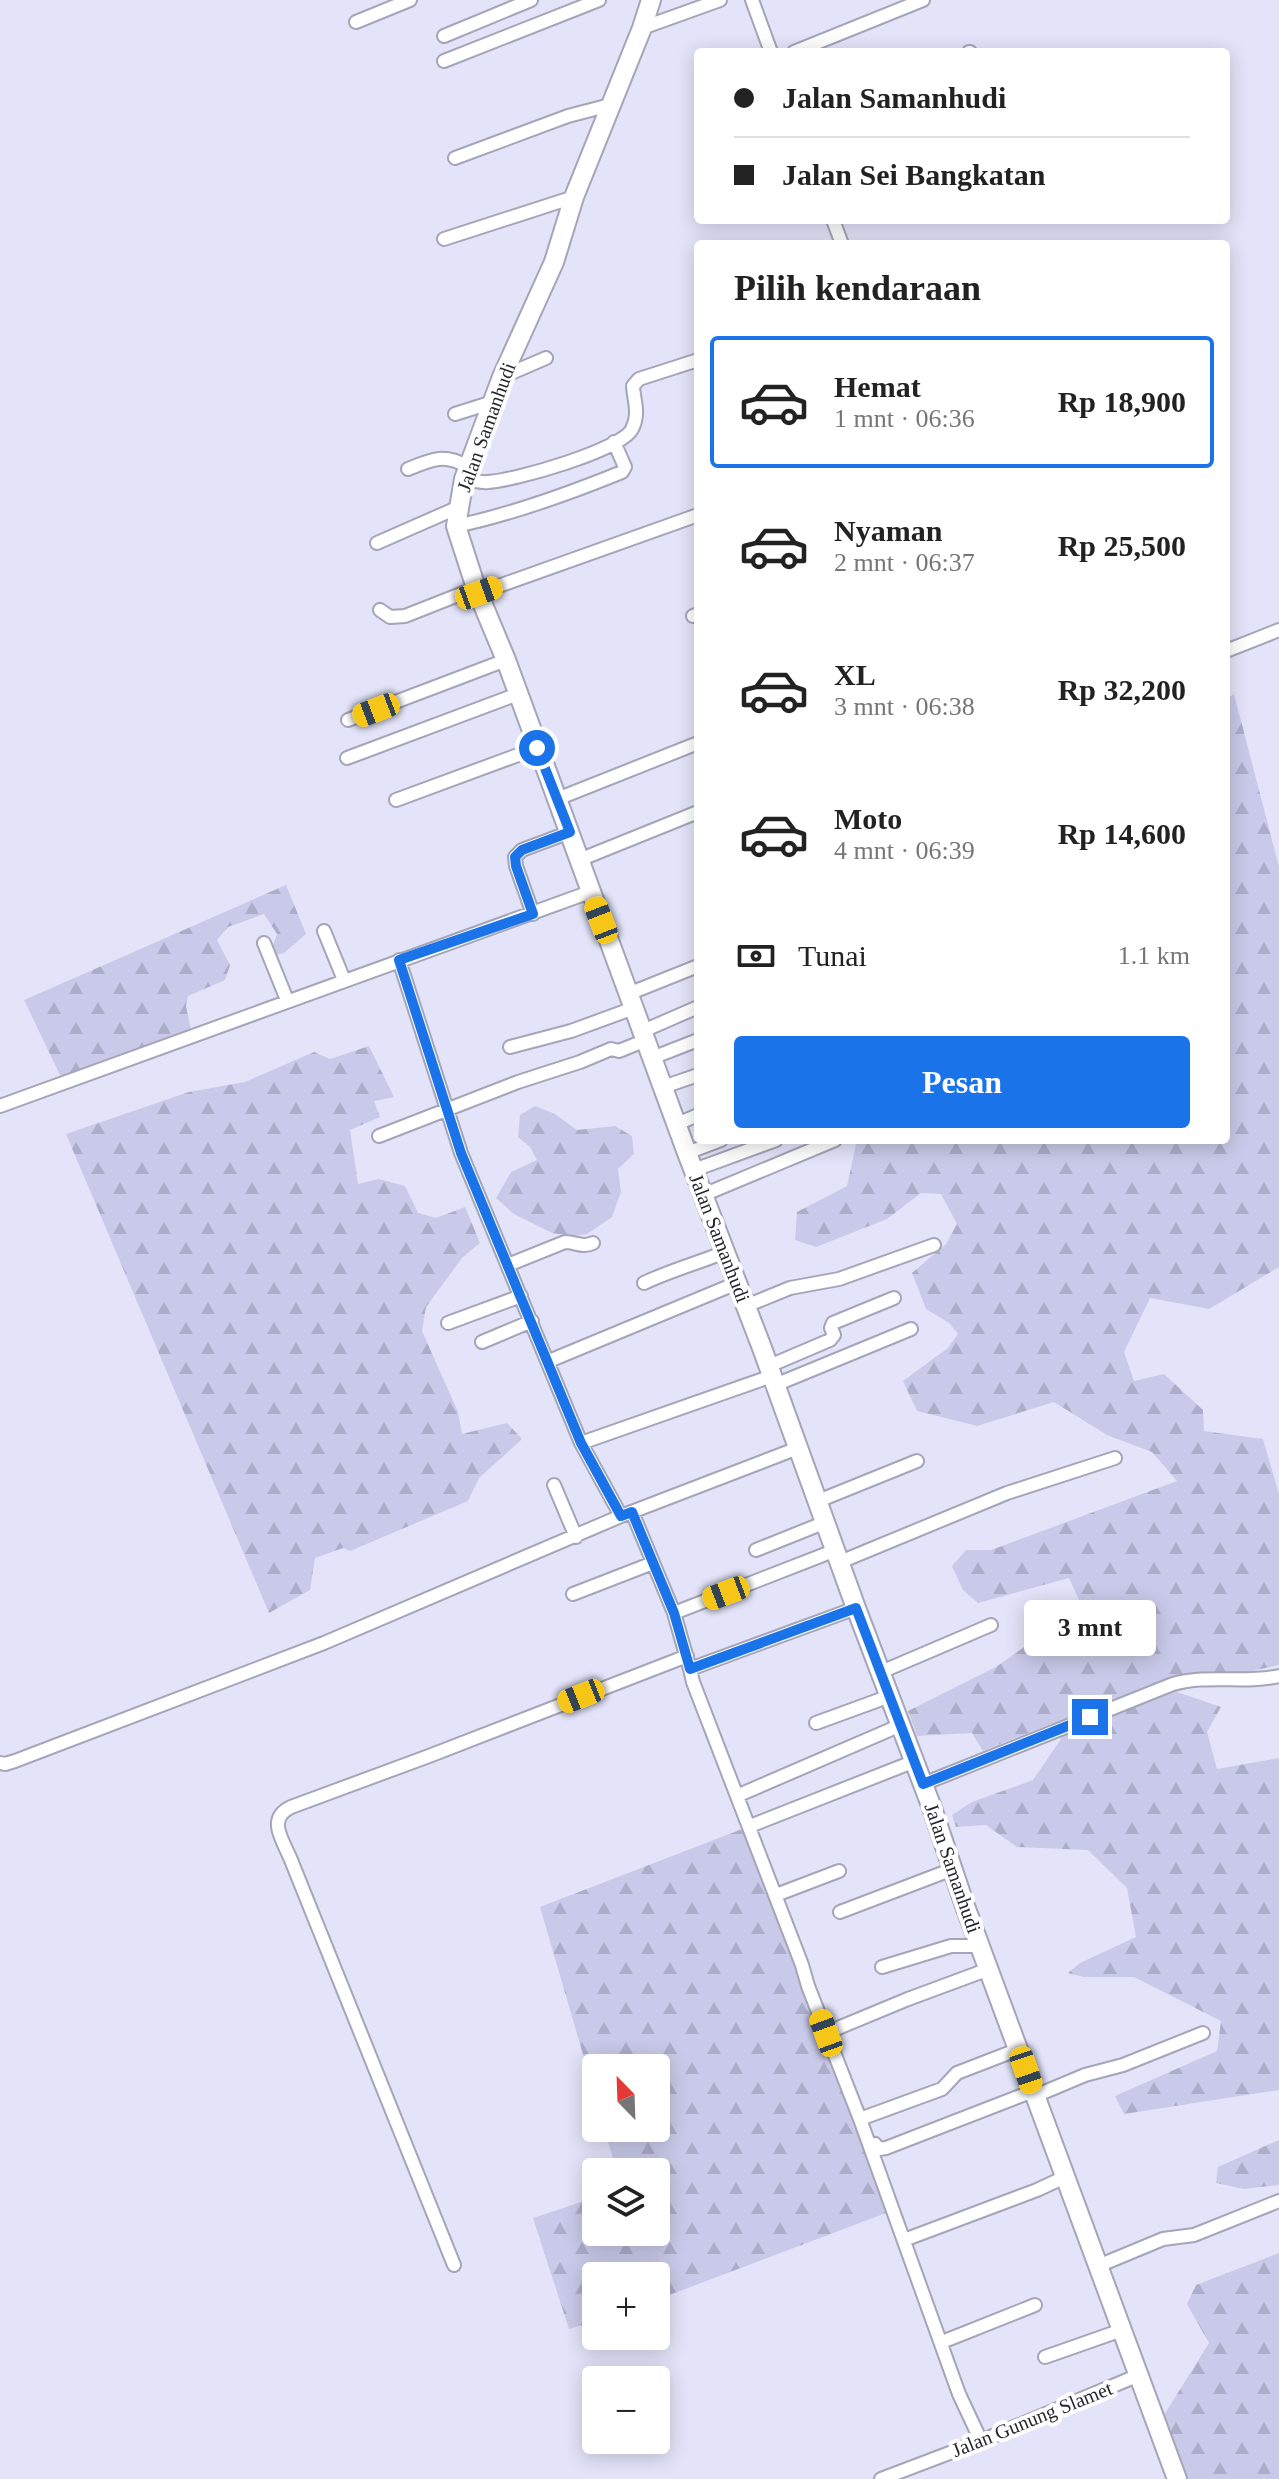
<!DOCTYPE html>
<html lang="id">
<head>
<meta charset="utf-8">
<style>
  :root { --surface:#fff; --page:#f6f6f6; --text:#222; --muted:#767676; --line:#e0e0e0; --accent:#1a73e8 }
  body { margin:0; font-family:Georgia,serif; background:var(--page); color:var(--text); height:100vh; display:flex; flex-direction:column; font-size:30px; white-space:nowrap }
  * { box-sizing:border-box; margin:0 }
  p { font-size:26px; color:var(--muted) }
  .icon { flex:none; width:44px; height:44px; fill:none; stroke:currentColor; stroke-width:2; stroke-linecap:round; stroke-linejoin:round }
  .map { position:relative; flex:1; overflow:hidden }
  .drawer { position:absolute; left:694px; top:240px; width:536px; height:904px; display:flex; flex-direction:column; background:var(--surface); border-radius:8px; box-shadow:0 4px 20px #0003 }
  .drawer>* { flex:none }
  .top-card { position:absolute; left:694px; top:48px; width:536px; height:176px; border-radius:8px; box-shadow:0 4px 20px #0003; display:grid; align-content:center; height:176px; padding:0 40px; background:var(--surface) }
  .needle { width:52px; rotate:337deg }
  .buttons { position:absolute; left:582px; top:2054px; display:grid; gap:16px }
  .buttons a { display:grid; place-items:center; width:88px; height:88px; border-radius:8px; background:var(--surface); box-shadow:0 4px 20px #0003; font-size:40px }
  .end { position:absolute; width:36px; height:36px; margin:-18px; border:10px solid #1a73e8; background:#fff; box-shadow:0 0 0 4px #fff }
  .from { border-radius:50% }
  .bubble { position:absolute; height:56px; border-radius:8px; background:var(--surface); box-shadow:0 4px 20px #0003; font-size:26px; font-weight:800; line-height:56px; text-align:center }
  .car { position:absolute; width:24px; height:48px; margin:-24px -12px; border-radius:10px; box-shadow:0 0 6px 2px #0007; background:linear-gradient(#f5c518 24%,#345 0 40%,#f5c518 0 76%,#345 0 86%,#f5c518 0) }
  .top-card b { display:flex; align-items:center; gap:28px; height:76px; font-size:30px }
  .top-card b+b { border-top:2px solid var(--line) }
  .top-card i { width:20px; height:20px; background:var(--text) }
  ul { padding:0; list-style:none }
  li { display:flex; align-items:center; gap:24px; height:132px; margin:0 16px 12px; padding:0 24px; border:4px solid transparent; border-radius:8px }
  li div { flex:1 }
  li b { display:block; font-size:30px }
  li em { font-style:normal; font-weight:800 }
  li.selected { border-color:var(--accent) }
  li>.icon { width:72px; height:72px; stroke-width:1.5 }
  h2 { padding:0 40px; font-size:36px; line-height:96px }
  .pay { display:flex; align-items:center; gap:20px; height:88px; padding:0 40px; font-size:30px }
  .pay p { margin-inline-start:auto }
  .cta { display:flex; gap:16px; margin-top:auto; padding:16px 40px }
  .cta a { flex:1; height:92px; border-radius:8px; background:var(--accent); color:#fff; font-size:32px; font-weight:800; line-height:92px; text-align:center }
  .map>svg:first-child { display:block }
</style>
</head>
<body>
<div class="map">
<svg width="1279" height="2479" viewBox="0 0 1279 2479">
  <defs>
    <pattern id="forest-firs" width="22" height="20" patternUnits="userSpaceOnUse" patternTransform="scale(2)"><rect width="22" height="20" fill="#c9cae9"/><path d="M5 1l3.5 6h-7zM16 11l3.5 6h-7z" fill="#acadc8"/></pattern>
  </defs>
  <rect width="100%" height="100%" fill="#e3e4f9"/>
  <!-- forest -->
  <path fill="url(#forest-firs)" d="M1234 694 1279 867V1267L1209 1309 1150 1298 1124 1352 1134 1381 1164 1374 1203 1410 1204 1431 1263 1439 1279 1494V1665L1213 1680 1177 1692 1221 1707 1207 1732 1217 1769 1279 1758V2090L1124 2114 1115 2096 1217 2051 1221 2021 1134 1977H1084L1068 1973 1080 1963 1136 1937 1127 1888 1088 1850 1017 1847 986 1825 956 1827 952 1815 972 1802 1033 1780 1061 1739 1051 1724 983 1751 972 1733 917 1736 908 1711 996 1667 1082 1606 1069 1578 978 1603 963 1590 952 1566 966 1550H991L1177 1481 1152 1452 1107 1435 1054 1402 977 1426 917 1411 903 1381 948 1348 958 1334 949 1323 926 1309 912 1273 946 1244 957 1224 941 1194 921 1193 887 1219 816 1247 795 1240 797 1212 847 1186 856 1144 866 1140H1226V699Z
    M286 885 306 934 284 953 276 955 272 948 277 934 264 914 228 927 217 940 230 965 225 980 188 996 186 1006 191 1030 61 1077 24 1000Z
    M369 1046 394 1097 374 1101 380 1117 350 1130 358 1184 379 1179 405 1186 418 1213 436 1218 465 1207 480 1243 462 1258 426 1307 422 1331 458 1412 462 1434 507 1423 522 1439 479 1478 468 1501 350 1551 343 1548 315 1558 310 1590 269 1613 66 1134 189 1092 245 1082 314 1052 330 1059Z
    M535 1106 555 1114 577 1130 615 1126 632 1136 634 1154 618 1169 621 1192 612 1217 587 1234 572 1236 552 1233 514 1214 496 1198 511 1172 537 1160 530 1147 518 1137 520 1115Z
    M750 1826 886 2213 656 2300V2276H596V2321L569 2329 533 2218 596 2197V2232H656V2172H617L604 2128H656V2068H596V2099L540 1907Z
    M1279 2140V2185L1244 2189 1216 2183 1218 2167Z
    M1279 2253V2479H1187L1164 2415 1209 2343 1187 2304 1196 2285Z"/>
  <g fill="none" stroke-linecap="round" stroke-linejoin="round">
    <defs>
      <path id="street" d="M752 0 771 52
        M356 22 410 0
        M642 28 720 0
        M444 36 531 0
        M794 52 923 0
        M969 52H970
        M444 61 599 0
        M455 158 568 116 610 105
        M833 220 842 244
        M444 239 574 197
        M502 377 546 358
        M455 414 493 402
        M408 469C432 459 445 453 468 467
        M464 479C472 480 480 483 488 482 513 481 622 450 632 429 640 413 634 402 633 386L639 379 698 360
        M456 526C513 514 568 494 622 472L625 467 614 442
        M377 543 459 507
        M479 593 698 515
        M380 610 390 617 405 616 476 588
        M693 616 698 614
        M1226 651 1279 630
        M348 720 506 660
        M347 758 518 694
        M557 799 698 743
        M396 800 537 748
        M579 860 698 812
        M533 914 516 866 515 857 522 850 570 832
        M324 931 344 980
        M264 943 287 1000
        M399 960 461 1153 581 1443 621 1516
        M628 994 698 966
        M643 1031 698 1007
        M510 1047 571 1031 634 1008
        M652 1058 698 1040
        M663 1087 698 1075
        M0 1106 590 892
        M677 1124 698 1115
        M379 1136 518 1082 580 1062 611 1049 619 1051 646 1040
        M687 1153 721 1140
        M694 1170 776 1140
        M703 1195 835 1140
        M508 1265 565 1242C576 1242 582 1248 593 1243
        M644 1283C669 1271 698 1263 725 1252
        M746 1306 790 1288 839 1279 934 1245
        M448 1323 521 1296
        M482 1342 532 1321
        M549 1361 737 1283
        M769 1366 830 1340 834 1335 831 1328 833 1323 894 1298
        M775 1385 911 1329
        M581 1443 772 1376
        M554 1485 576 1537
        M818 1501 917 1461
        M632 1512 674 1613 690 1669 856 1608
        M756 1550 826 1522
        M840 1562 1007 1493 1115 1458
        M573 1594 653 1563
        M674 1613 836 1550
        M690 1669 693 1682 802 1965 808 1986 860 2119 959 2394 981 2441
        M881 1672 991 1625
        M816 1723 890 1696
        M0 1763 5 1764 15 1761 324 1643 621 1516 798 1448
        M923 1784 1173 1684C1208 1674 1244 1684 1279 1676
        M739 1795 901 1725
        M750 1826 915 1761
        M776 1895 839 1871
        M840 1912 953 1869
        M882 1967 951 1946H981
        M826 2033 908 1999 989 1969
        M1035 2096 1085 2075 1123 2065 1203 2033
        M860 2119 942 2089 957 2073 1019 2049
        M870 2146 875 2144 879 2149 886 2148 1033 2091
        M904 2240 1037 2190 1067 2176
        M454 2265 291 1860C283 1840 266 1819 291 1807L429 1756 687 1656
        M1098 2266 1163 2239 1194 2235 1279 2201
        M942 2342 1035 2305
        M1045 2357 1122 2330
        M881 2479 981 2441 1139 2375"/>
      <path id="secondary" d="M651 0 642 28 574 197 554 262 502 377 464 479 456 526 476 588 506 660 687 1153 762 1348 856 1608 932 1808 965 1906 1177 2479"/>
    </defs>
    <!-- street casing -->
    <use href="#street" stroke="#a4a5b8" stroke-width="16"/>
    <!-- secondary casing -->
    <use href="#secondary" stroke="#a4a5b8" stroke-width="22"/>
    <!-- street -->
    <use href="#street" stroke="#fff" stroke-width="12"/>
    <!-- secondary -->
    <use href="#secondary" stroke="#fff" stroke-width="18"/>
  </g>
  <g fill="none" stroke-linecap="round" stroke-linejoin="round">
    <!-- route -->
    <path stroke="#1a73e8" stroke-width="10" d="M537 748 570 832 522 850 515 857 516 866 533 914 399 960 461 1153 581 1443 621 1516 632 1512 674 1613 690 1669 856 1608 923 1784 1090 1717"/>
  </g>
  <g text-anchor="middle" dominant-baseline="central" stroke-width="8" stroke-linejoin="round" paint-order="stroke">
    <!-- street labels -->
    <g font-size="20" fill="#25252d" stroke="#fff">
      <text transform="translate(486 427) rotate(-70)">Jalan Samanhudi</text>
      <text transform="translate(720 1238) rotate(69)">Jalan Samanhudi</text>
      <text transform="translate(953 1868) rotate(71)">Jalan Samanhudi</text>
      <text transform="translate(1032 2419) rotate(-22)">Jalan Gunung Slamet</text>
    </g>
  </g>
</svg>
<div class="buttons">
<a><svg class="needle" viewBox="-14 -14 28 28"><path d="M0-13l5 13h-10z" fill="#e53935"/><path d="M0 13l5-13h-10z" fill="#767676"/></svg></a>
<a><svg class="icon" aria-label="layers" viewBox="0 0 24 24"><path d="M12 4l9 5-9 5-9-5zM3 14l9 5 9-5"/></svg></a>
<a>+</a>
<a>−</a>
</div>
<i class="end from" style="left:537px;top:748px"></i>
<i class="end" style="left:1090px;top:1717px"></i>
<div class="bubble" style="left:1024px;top:1600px;width:132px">3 mnt</div>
<i class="car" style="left:479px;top:593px;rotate:70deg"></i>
<i class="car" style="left:376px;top:710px;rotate:249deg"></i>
<i class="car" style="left:601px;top:920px;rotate:339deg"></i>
<i class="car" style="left:726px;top:1593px;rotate:249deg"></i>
<i class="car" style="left:581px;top:1696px;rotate:248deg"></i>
<i class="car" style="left:826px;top:2033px;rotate:340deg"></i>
<i class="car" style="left:1026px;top:2070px;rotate:161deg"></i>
<div class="top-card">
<b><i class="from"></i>Jalan Samanhudi</b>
<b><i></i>Jalan Sei Bangkatan</b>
</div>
<section class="drawer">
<h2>Pilih kendaraan</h2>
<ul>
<li class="selected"><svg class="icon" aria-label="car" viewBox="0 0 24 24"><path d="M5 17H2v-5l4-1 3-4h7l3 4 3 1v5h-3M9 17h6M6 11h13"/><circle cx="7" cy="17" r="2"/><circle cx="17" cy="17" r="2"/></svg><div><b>Hemat</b><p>1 mnt · 06:36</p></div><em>Rp 18,900</em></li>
<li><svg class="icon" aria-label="car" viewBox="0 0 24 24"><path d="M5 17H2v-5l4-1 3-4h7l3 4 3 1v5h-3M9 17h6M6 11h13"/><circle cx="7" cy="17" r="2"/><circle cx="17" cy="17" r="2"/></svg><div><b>Nyaman</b><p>2 mnt · 06:37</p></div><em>Rp 25,500</em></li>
<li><svg class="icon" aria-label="car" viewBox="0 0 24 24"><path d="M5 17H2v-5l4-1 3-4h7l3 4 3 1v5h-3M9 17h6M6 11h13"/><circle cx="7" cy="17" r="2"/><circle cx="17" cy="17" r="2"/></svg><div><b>XL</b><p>3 mnt · 06:38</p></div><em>Rp 32,200</em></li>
<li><svg class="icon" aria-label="car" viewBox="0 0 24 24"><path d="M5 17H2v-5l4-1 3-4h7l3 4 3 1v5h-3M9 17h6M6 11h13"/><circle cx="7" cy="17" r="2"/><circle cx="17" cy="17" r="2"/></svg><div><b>Moto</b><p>4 mnt · 06:39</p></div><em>Rp 14,600</em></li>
</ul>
<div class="pay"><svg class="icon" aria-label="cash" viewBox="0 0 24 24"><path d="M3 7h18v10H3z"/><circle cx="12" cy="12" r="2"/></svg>Tunai<p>1.1 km</p></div>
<div class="cta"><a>Pesan</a></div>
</section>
</div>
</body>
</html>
